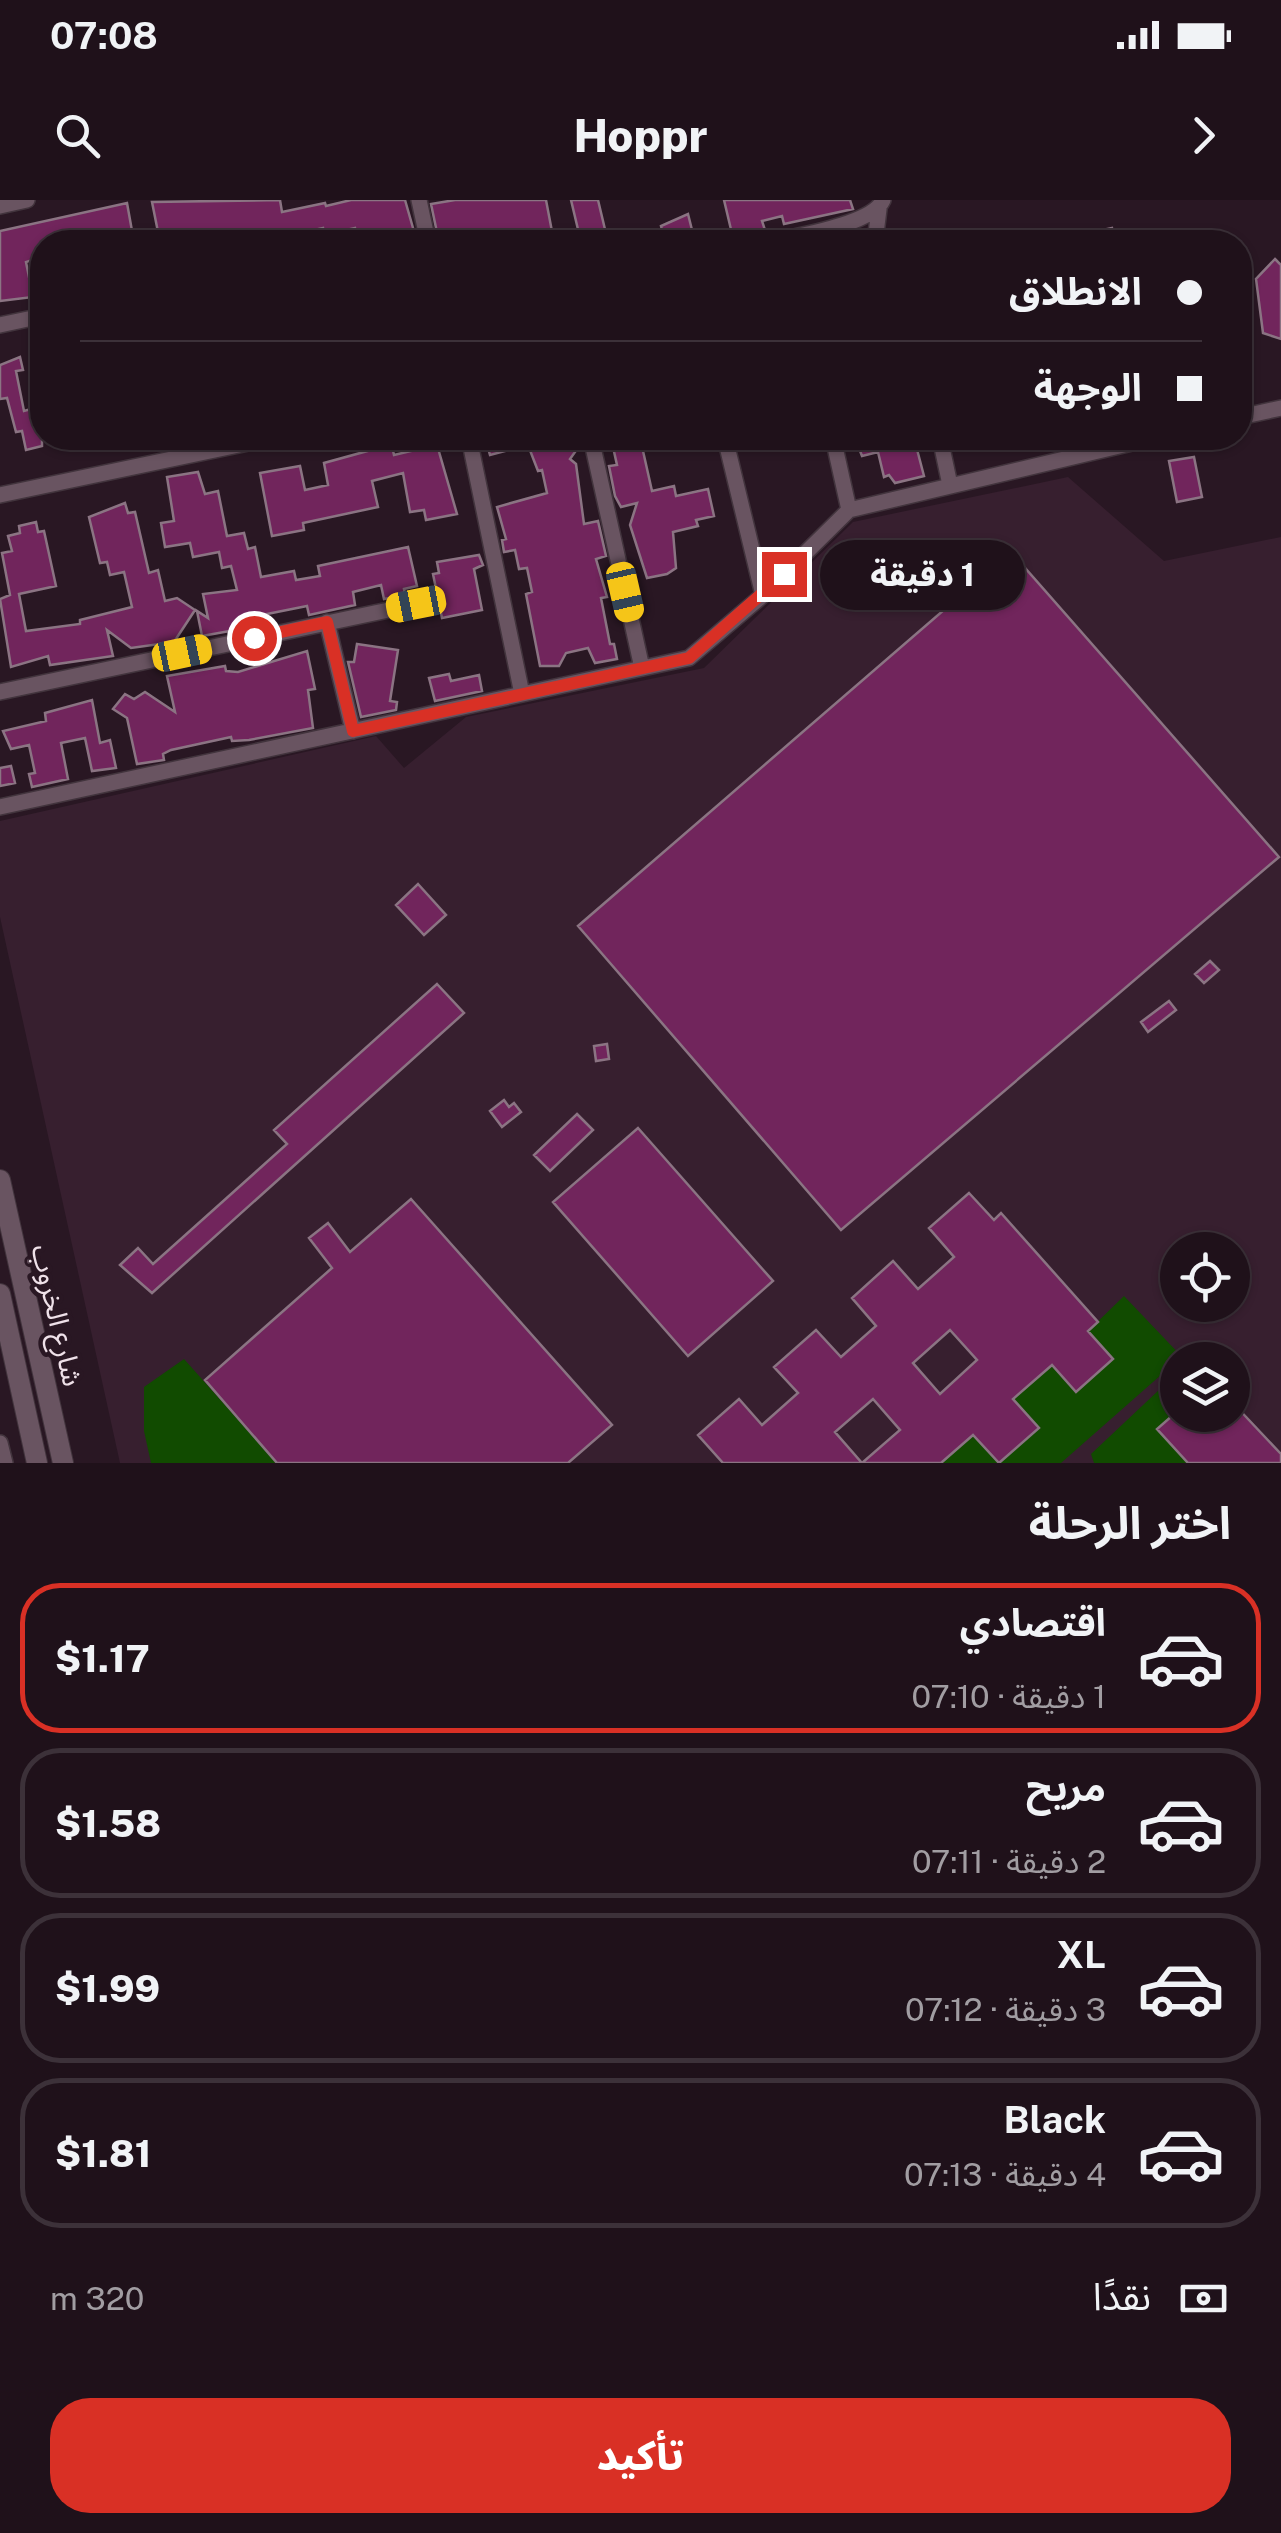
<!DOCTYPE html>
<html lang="ar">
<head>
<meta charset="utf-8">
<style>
  :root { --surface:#1f111a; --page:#271a23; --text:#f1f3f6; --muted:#a19da2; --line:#3c3139; --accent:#d93025 }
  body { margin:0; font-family:"Public Sans","Noto Sans Arabic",sans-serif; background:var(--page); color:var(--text); direction:rtl; height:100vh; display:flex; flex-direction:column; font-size:38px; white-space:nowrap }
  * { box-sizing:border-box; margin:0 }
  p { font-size:32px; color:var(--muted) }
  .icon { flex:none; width:55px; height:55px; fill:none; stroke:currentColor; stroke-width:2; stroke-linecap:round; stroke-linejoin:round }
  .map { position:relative; height:1263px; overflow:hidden; direction:ltr }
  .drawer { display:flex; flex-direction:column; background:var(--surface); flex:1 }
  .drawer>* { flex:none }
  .guide { position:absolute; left:30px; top:30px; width:1222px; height:220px; border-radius:40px; box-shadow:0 2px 8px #0004,0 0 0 2px var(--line); direction:rtl; display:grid; align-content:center; height:220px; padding:0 50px; background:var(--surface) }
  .buttons { position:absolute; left:1160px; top:1032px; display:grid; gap:20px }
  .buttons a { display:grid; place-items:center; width:90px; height:90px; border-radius:50%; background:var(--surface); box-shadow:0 2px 8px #0004,0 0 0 2px var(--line); font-size:50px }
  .end { position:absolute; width:45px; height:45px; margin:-22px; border:12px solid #d93025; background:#fff; box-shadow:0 0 0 5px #fff }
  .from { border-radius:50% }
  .bubble { position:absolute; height:70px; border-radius:35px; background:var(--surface); box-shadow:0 2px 8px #0004,0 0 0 2px var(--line); font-size:32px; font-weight:800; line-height:70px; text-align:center; direction:rtl }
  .car { position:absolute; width:30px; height:60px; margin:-30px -15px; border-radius:12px; box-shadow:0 0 8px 2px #0007; background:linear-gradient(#f5c518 24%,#345 0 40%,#f5c518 0 76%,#345 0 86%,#f5c518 0) }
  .guide b { display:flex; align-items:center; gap:35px; height:95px; font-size:38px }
  .guide b+b { border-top:2px solid var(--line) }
  .guide i { width:25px; height:25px; background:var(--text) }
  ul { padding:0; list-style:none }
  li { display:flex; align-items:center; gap:30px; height:150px; margin:0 20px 15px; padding:0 30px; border:5px solid var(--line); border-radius:40px }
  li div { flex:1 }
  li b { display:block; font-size:38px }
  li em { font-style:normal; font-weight:800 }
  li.on { border-color:var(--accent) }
  li>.icon { width:90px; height:90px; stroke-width:1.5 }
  h2 { padding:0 50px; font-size:45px; line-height:120px }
  .pay { display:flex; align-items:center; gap:25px; height:110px; padding:0 50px; font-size:38px }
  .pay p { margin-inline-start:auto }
  .cta { display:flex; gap:20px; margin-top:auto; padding:20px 50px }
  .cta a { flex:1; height:115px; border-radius:40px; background:var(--accent); color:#fff; font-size:40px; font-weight:800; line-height:115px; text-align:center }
  .status { display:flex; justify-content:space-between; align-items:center; height:70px; padding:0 50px; background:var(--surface); direction:ltr }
  .status svg { height:28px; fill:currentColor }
  header { display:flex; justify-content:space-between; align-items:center; height:130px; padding:0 50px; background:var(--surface); font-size:45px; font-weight:800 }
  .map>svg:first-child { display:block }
</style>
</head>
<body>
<div class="status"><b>07:08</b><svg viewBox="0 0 49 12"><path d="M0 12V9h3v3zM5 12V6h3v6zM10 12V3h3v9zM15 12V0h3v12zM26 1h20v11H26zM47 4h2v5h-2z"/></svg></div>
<header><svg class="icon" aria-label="forward" viewBox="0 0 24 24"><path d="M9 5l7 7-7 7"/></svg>Hoppr<svg class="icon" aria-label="search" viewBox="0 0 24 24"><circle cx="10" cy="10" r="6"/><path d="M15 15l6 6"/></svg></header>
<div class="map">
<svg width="1281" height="1263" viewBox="0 0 1281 1263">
  <rect width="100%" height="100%" fill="#291723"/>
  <!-- built -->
  <path fill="#371f2f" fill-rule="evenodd" d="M1068 277 1164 361 1281 337V1263H120L0 717V621L376 536 404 568 466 517 704 468 853 322ZM1178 1050H1232V1105H1178ZM1178 1160H1232V1215H1178Z"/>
  <!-- green -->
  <path fill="#114b00" d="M1124 1096 1185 1160H1178L1061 1263H999L1039 1228 1013 1199 1052 1165 1076 1192 1113 1159 1088 1131Z
    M184 1159 277 1263H151L144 1231V1187Z
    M1177 1173V1211L1157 1229 1188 1263H1094L1091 1254Z
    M973 1235 998 1263H941Z"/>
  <!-- building -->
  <path fill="#71255c" stroke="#8b7483" stroke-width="2.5" fill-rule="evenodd" d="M280 0 282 12 325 3 326 6 351 0H405L417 42H358L355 28 324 35 323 28 296 34 297 42H160L152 2Z
    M455 0H546L554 42H439L431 4Z
    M571 0H598L608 42H581Z
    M724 0H850L853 9 784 24 782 16 762 21 765 30 733 38Z
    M127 3 134 42H42V57L26 62 33 97 0 101V31Z
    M688 14 695 42H665L661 26Z
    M1112 28 1115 42H1100L1098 31Z
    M1275 59 1281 65V139L1263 133 1256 79Z
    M20 157 23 170 16 171 24 211 42 206V246L26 250 22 231 16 232 7 198 0 199V165Z
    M368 238H390L394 255 415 250 413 238H435L457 314 426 320 424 310 410 312 403 273 372 281 378 307 303 323 304 330 272 336 260 273 300 266 305 290 328 285 324 263 371 250Z
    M485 238H565L575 252 570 259 576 264 584 324 598 321 606 356 596 359 607 397 601 398 610 444H614L617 459 595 463 588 448 566 453 559 466H540L526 394 532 392 527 368 519 369 515 350 504 352 502 340 506 339 497 307 547 293 542 270 538 271 528 245 490 255Z
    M611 238H682L683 243 643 251 652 291 674 286 676 296 708 289 714 316 696 320 698 326 673 332 676 368 667 374 647 378 630 325 637 303 621 307 615 296 609 266 617 265Z
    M855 238H914L924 276 895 283 889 275 884 277 878 252 862 256Z
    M1194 257 1202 297 1177 302 1169 261Z
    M198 272 205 294 218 291 227 336 244 333 248 349 255 347 261 377 294 371 296 380 320 376 318 366 408 347 417 386 404 389 405 395 384 399 381 385 353 392 355 405 309 415 307 406 267 414 269 424 202 436 197 411 208 418 203 394 237 390 231 366 222 368 219 352 193 357 190 343 165 347 161 323 174 321 167 277Z
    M125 303 128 313 135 312 149 373 158 370 165 401 177 398 195 410 174 442 131 448 107 430 113 456 50 465 48 456 11 467 0 399 10 395 2 353 12 351 8 336 20 333 19 326 36 322 38 332 44 331 56 386 19 394 26 431 80 424V420L132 407 124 372 110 375 107 362 100 363 89 317Z
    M1011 352 1279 657 841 1030 578 726Z
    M479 355 483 365 474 369 482 410 442 418 433 374 439 373 437 362Z
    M357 444 398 450 390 501 397 502 396 510 361 517 348 462H354Z
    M307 451 315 489 308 490 313 528 249 540 232 541 231 537 171 550 163 554 164 560 137 564 127 518 113 509 125 494 134 499 145 492 175 512 167 476 225 466 226 471 238 472Z
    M449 474 451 481 479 475 482 491 435 501 429 478Z
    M92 500 100 543 110 540 116 568 92 571 85 538 61 543 68 579 32 587 29 574 35 573 29 545 11 549 3 531 46 521 45 513Z
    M11 566 15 583 0 586V568Z
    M418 684 446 715 424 735 396 705Z
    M1210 761 1219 770 1204 783 1195 774Z
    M437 784 464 813 152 1093 120 1065 138 1048 153 1064 287 944 274 930Z
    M1169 801 1176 810 1148 832 1141 822Z
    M607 844 609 859 596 861 594 846Z
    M504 900 509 907 514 903 521 912 502 927 490 911Z
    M577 914 593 930 550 971 534 955Z
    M638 928 773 1081 688 1156 553 1002Z
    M969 993 994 1020 1001 1013 1098 1122 1088 1131 1113 1159 1076 1192 1052 1165 1013 1199 1039 1228 999 1263 973 1235 941 1263H723L698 1235 739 1199 762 1225 798 1193 774 1167 816 1130 841 1157 876 1126 852 1098 893 1061 918 1089 954 1057 929 1028ZM950 1130 977 1160 940 1194 913 1163ZM873 1199 900 1230 862 1263 835 1232Z
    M411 999 612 1225 568 1263H277L205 1180 332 1068 309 1038 328 1023 350 1052Z
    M1232 1202 1281 1254V1263H1188L1157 1229 1173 1215H1232Z"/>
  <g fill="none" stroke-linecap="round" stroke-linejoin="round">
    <defs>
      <path id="street" d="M419 0 428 42
        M0 6 27 0
        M770 42C797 36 873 24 883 0
        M875 42 879 9
        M0 125 42 116
        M1240 217 1281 208
        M469 238 522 494
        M591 238 642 468
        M725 238 763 395
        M833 238 849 310
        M940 238 950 285
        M0 295 272 238
        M327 422 353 531
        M0 492 417 404
        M0 607 689 458 763 395 849 310 1153 238
        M0 1243 5 1263"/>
      <path id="secondary" d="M0 980 63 1263
        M0 1094 37 1263"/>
    </defs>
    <!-- street casing -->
    <use href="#street" stroke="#42343d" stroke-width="18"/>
    <!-- secondary casing -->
    <use href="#secondary" stroke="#42343d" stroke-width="22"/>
    <!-- street -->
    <use href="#street" stroke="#695461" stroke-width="15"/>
    <!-- secondary -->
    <use href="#secondary" stroke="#695461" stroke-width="20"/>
  </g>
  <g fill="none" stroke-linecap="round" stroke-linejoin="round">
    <!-- route -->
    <path stroke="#d93025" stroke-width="12" d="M254 438 327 422 353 531 689 458 784 374"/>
  </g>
  <g text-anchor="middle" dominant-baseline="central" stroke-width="9" stroke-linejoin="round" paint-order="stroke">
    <!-- street labels -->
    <g font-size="28" fill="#efe1e9" stroke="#291723">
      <text transform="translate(58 1115) rotate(77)">شارع الخروب</text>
    </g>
  </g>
</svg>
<div class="buttons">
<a><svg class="icon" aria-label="locate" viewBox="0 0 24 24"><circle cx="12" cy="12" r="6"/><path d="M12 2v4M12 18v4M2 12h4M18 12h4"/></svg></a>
<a><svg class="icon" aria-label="layers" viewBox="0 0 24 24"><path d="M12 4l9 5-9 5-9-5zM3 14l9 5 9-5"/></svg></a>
</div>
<i class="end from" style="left:254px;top:438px"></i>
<i class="end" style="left:784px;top:374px"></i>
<div class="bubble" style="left:820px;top:340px;width:205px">1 دقيقة</div>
<i class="car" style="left:625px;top:392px;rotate:167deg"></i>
<i class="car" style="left:416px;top:404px;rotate:259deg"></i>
<i class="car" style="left:182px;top:453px;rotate:78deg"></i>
<div class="guide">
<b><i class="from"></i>الانطلاق</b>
<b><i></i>الوجهة</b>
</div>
</div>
<section class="drawer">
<h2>اختر الرحلة</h2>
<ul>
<li class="on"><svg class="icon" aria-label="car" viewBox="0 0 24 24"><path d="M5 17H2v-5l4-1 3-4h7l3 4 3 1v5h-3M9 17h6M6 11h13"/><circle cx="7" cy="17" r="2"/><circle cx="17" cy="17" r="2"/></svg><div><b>اقتصادي</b><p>1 دقيقة · 07:10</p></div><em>$1.17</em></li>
<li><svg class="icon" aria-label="car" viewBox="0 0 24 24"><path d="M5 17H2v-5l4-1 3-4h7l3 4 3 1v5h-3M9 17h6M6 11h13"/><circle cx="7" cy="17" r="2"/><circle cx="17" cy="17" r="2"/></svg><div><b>مريح</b><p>2 دقيقة · 07:11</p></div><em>$1.58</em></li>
<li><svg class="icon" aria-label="car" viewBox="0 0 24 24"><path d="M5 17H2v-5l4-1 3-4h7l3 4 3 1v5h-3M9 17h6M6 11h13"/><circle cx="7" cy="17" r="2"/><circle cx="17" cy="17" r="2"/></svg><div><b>XL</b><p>3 دقيقة · 07:12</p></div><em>$1.99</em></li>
<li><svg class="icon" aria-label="car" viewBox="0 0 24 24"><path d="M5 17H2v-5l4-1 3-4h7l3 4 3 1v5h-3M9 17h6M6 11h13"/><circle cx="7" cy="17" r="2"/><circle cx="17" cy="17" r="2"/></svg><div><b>Black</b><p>4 دقيقة · 07:13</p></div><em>$1.81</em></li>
</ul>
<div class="pay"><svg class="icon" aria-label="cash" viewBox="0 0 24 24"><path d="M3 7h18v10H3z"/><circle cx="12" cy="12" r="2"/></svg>نقدًا<p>320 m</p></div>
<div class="cta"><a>تأكيد</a></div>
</section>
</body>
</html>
